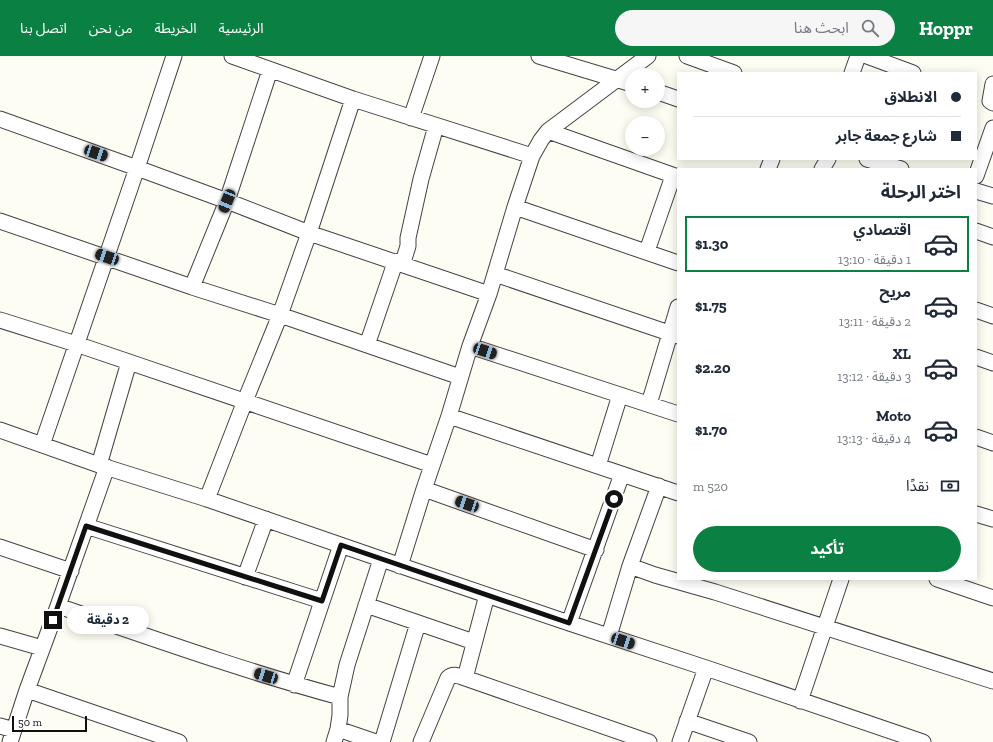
<!DOCTYPE html>
<html lang="ar">
<head>
<meta charset="utf-8">
<style>
  :root { --surface:#fff; --page:#f6f6f7; --text:#1f2937; --muted:#747a83; --line:#e0e1e3; --accent:#0b8043 }
  body { margin:0; font-family:"Zilla Slab","Noto Sans Arabic",serif; background:var(--page); color:var(--text); direction:rtl; height:100vh; display:flex; flex-direction:column; font-size:15px; white-space:nowrap }
  * { box-sizing:border-box; margin:0 }
  p { font-size:13px; color:var(--muted) }
  .icon { flex:none; width:22px; height:22px; fill:none; stroke:currentColor; stroke-width:2; stroke-linecap:round; stroke-linejoin:round }
  .map { position:relative; flex:1; overflow:hidden; direction:ltr }
  .side { position:absolute; left:677px; top:112px; width:300px; height:412px; display:flex; flex-direction:column; background:var(--surface); border-radius:0px; box-shadow:0 2px 10px #0003; direction:rtl }
  .side>* { flex:none }
  .top-card { position:absolute; left:677px; top:16px; width:300px; height:88px; border-radius:0px; box-shadow:0 2px 10px #0003; direction:rtl; display:grid; align-content:center; height:88px; padding:0 16px; background:var(--surface) }
  .controls { position:absolute; left:625px; top:12px; display:grid; gap:8px }
  .controls a { display:grid; place-items:center; width:40px; height:40px; border-radius:50%; background:var(--surface); box-shadow:0 2px 10px #0003; font-size:20px }
  .scale { position:absolute; left:12px; bottom:10px; width:75px; box-sizing:border-box; padding-left:4px; border:2px solid #101010; border-top:0; font-size:11px; line-height:14px; white-space:nowrap; color:#101010; -webkit-text-stroke:3px #fff; paint-order:stroke }
  .end { position:absolute; width:18px; height:18px; margin:-9px; border:5px solid #101010; background:#fff; box-shadow:0 0 0 2px #fff }
  .from { border-radius:50% }
  .bubble { position:absolute; height:28px; border-radius:14px; background:var(--surface); box-shadow:0 2px 10px #0003; font-size:13px; font-weight:700; line-height:28px; text-align:center; direction:rtl }
  .car { position:absolute; width:12px; height:24px; margin:-12px -6px; border-radius:5px; box-shadow:0 0 3px 1px #0007; background:linear-gradient(#222 24%,#8ab4d8 0 40%,#222 0 76%,#8ab4d8 0 86%,#222 0) }
  .top-card b { display:flex; align-items:center; gap:14px; height:38px; font-size:15px }
  .top-card b+b { border-top:1px solid var(--line) }
  .top-card i { width:10px; height:10px; background:var(--text) }
  ul { padding:0; list-style:none }
  li { display:flex; align-items:center; gap:12px; height:56px; margin:0 8px 6px; padding:0 8px; border:2px solid transparent; border-radius:0px }
  li div { flex:1 }
  li b { display:block; font-size:15px }
  li em { font-style:normal; font-weight:700 }
  li.on { border-color:var(--accent) }
  li>.icon { width:36px; height:36px; stroke-width:1.5 }
  h2 { padding:0 16px; font-size:18px; line-height:48px }
  .pay { display:flex; align-items:center; gap:10px; height:44px; padding:0 16px; font-size:15px }
  .pay p { margin-inline-start:auto }
  .action { display:flex; gap:8px; margin-top:auto; padding:8px 16px }
  .action a { flex:1; height:46px; border-radius:24px; background:var(--accent); color:#fff; font-size:16px; font-weight:700; line-height:46px; text-align:center }
  header { display:flex; align-items:center; gap:24px; box-sizing:border-box; height:56px; padding:0 20px; background:var(--accent); color:#fff }
  header strong { font-size:19px }
  nav { display:flex; gap:22px; margin-inline-start:auto; font-size:14px }
  .search { width:280px; height:36px; background:var(--page); display:flex; align-items:center; gap:10px; box-sizing:border-box; padding:0 14px; border-radius:22px; color:var(--muted); font-size:15px }
  .map>svg:first-child { display:block }
</style>
</head>
<body>
<header>
<strong>Hoppr</strong>
<div class="search"><svg class="icon" aria-label="search" viewBox="0 0 24 24"><circle cx="10" cy="10" r="6"/><path d="M15 15l6 6"/></svg>ابحث هنا</div>
<nav><a>الرئيسية</a><a>الخريطة</a><a>من نحن</a><a>اتصل بنا</a></nav>
</header>
<div class="map">
<svg width="993" height="686" viewBox="0 0 993 686">
  <rect width="100%" height="100%" fill="#fefdf3"/>
  <g fill="none" stroke-linecap="round" stroke-linejoin="round">
    <defs>
      <path id="minor" d="M232 0 353 43 532 100
        M539 0 632 28
        M687 0 734 17
        M867 0 913 17
        M852 17 858 0
        M993 28 990 45 993 47
        M658 36 678 43
        M411 62 432 0
        M0 63 137 112 227 145 309 177 489 238
        M548 75 678 121
        M867 103 901 113
        M768 113 772 103
        M822 113 828 103
        M976 120 993 72
        M976 135 993 140
        M515 151 678 207
        M0 165 192 231 280 259 460 321
        M976 175 993 181
        M647 195 673 120
        M495 218 678 280
        M192 231 227 145 270 14
        M976 254 993 260
        M0 264 76 288 432 409
        M367 289 395 207 404 203 408 190V182L421 123 436 70
        M470 290 678 358
        M976 301 993 307
        M649 348 678 251
        M449 360 678 437
        M0 374 99 409 207 443 381 503 569 567 706 612 923 686
        M976 381 993 387
        M42 389 137 112 174 0
        M99 409 129 306
        M598 410 620 339
        M424 433 596 494
        M207 443 245 345 280 259 309 177 353 43
        M976 458 993 463
        M86 470 322 545
        M0 491 71 515
        M400 510 424 433 449 360 470 290 489 238 515 151 532 100 541 84 548 75 648 0
        M630 510 655 519 715 536 993 625
        M245 521 266 463
        M937 523 993 542
        M487 539 465 622 649 686
        M366 549 474 586
        M58 550C152 582 244 615 340 641
        M569 567 622 418
        M0 580 42 592
        M609 580 630 510 659 430
        M294 629 341 489
        M27 634 179 686
        M800 645 841 523
        M687 665 749 686
        M0 670 14 674
        M338 673 376 686
        M10 686 27 634 58 550 107 411
        M334 686 338 673 340 659V641L347 609 381 503
        M382 686 418 567
        M421 686 448 622C453 617 459 620 465 622
        M680 686 706 612"/>
    </defs>
    <!-- minor casing -->
    <use href="#minor" stroke="#434343" stroke-width="17"/>
    <!-- minor -->
    <use href="#minor" stroke="#fff" stroke-width="15"/>
  </g>
  <g fill="none" stroke-linecap="round" stroke-linejoin="round">
    <!-- route -->
    <path stroke="#101010" stroke-width="5" d="M53 564 86 470 322 545 341 489 569 567 614 443"/>
  </g>
</svg>
<div class="controls">
<a>+</a>
<a>−</a>
</div>
<div class="scale">50 m</div>
<i class="end from" style="left:614px;top:443px"></i>
<i class="end" style="left:53px;top:564px"></i>
<div class="bubble" style="left:67px;top:550px;width:82px">2 دقيقة</div>
<i class="car" style="left:96px;top:97px;rotate:109deg"></i>
<i class="car" style="left:227px;top:145px;rotate:202deg"></i>
<i class="car" style="left:107px;top:201px;rotate:289deg"></i>
<i class="car" style="left:485px;top:295px;rotate:108deg"></i>
<i class="car" style="left:467px;top:448px;rotate:289deg"></i>
<i class="car" style="left:623px;top:585px;rotate:108deg"></i>
<i class="car" style="left:266px;top:620px;rotate:287deg"></i>
<div class="top-card">
<b><i class="from"></i>الانطلاق</b>
<b><i></i>شارع جمعة جابر</b>
</div>
<section class="side">
<h2>اختر الرحلة</h2>
<ul>
<li class="on"><svg class="icon" aria-label="car" viewBox="0 0 24 24"><path d="M5 17H2v-5l4-1 3-4h7l3 4 3 1v5h-3M9 17h6M6 11h13"/><circle cx="7" cy="17" r="2"/><circle cx="17" cy="17" r="2"/></svg><div><b>اقتصادي</b><p>1 دقيقة · 13:10</p></div><em>$1.30</em></li>
<li><svg class="icon" aria-label="car" viewBox="0 0 24 24"><path d="M5 17H2v-5l4-1 3-4h7l3 4 3 1v5h-3M9 17h6M6 11h13"/><circle cx="7" cy="17" r="2"/><circle cx="17" cy="17" r="2"/></svg><div><b>مريح</b><p>2 دقيقة · 13:11</p></div><em>$1.75</em></li>
<li><svg class="icon" aria-label="car" viewBox="0 0 24 24"><path d="M5 17H2v-5l4-1 3-4h7l3 4 3 1v5h-3M9 17h6M6 11h13"/><circle cx="7" cy="17" r="2"/><circle cx="17" cy="17" r="2"/></svg><div><b>XL</b><p>3 دقيقة · 13:12</p></div><em>$2.20</em></li>
<li><svg class="icon" aria-label="car" viewBox="0 0 24 24"><path d="M5 17H2v-5l4-1 3-4h7l3 4 3 1v5h-3M9 17h6M6 11h13"/><circle cx="7" cy="17" r="2"/><circle cx="17" cy="17" r="2"/></svg><div><b>Moto</b><p>4 دقيقة · 13:13</p></div><em>$1.70</em></li>
</ul>
<div class="pay"><svg class="icon" aria-label="cash" viewBox="0 0 24 24"><path d="M3 7h18v10H3z"/><circle cx="12" cy="12" r="2"/></svg>نقدًا<p>520 m</p></div>
<div class="action"><a>تأكيد</a></div>
</section>
</div>
</body>
</html>
